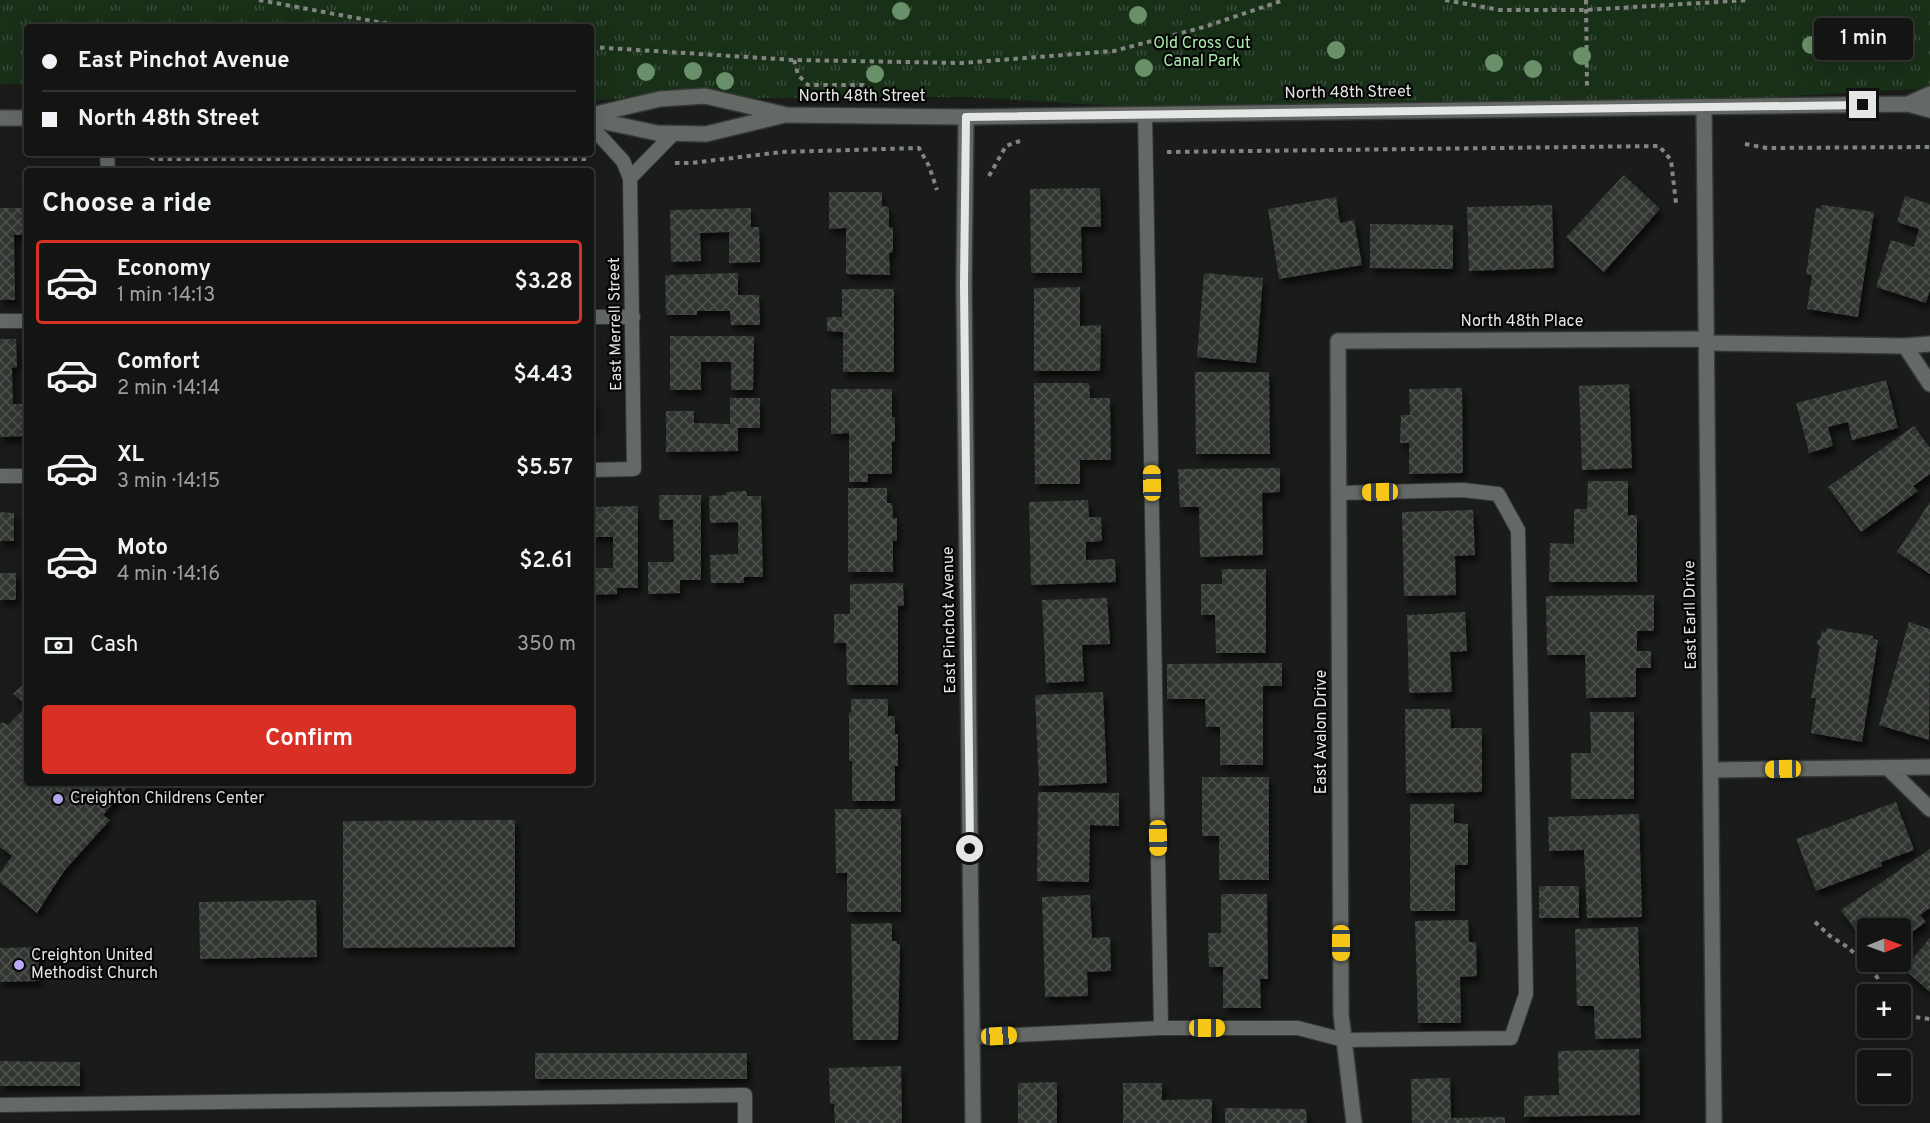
<!DOCTYPE html>
<html lang="en">
<head>
<meta charset="utf-8">
<style>
  :root { --surface:#131512; --page:#1c1e1b; --text:#f1f3f6; --muted:#9d9f9f; --line:#323432; --accent:#d93025 }
  body { margin:0; font-family:Overpass,sans-serif; background:var(--page); color:var(--text); height:100vh; display:flex; flex-direction:column; font-size:22px; white-space:nowrap }
  * { box-sizing:border-box; margin:0 }
  p { font-size:20px; color:var(--muted) }
  .icon { flex:none; width:33px; height:33px; fill:none; stroke:currentColor; stroke-width:2; stroke-linecap:round; stroke-linejoin:round }
  .map { position:relative; flex:1; overflow:hidden }
  .side { position:absolute; left:24px; top:168px; width:570px; height:618px; display:flex; flex-direction:column; background:var(--surface); border-radius:6px; box-shadow:0 6px 24px #0002,0 0 0 2px var(--line) }
  .side>* { flex:none }
  .guide { position:absolute; left:24px; top:24px; width:570px; height:132px; border-radius:6px; box-shadow:0 6px 24px #0002,0 0 0 2px var(--line); display:grid; align-content:center; height:132px; padding:0 18px; background:var(--surface) }
  .needle { width:39px; rotate:89deg }
  .controls { position:absolute; left:1857px; top:918px; display:grid; gap:12px }
  .controls a { display:grid; place-items:center; width:54px; height:54px; border-radius:6px; background:var(--surface); box-shadow:0 6px 24px #0002,0 0 0 2px var(--line); font-size:30px }
  .end { position:absolute; width:27px; height:27px; margin:-14px; border:8px solid #e4e7e4; background:#111; box-shadow:0 0 0 3px #111 }
  .from { border-radius:50% }
  .bubble { position:absolute; height:42px; border-radius:6px; background:var(--surface); box-shadow:0 6px 24px #0002,0 0 0 2px var(--line); font-size:20px; font-weight:600; line-height:42px; text-align:center }
  .car { position:absolute; width:18px; height:36px; margin:-18px -9px; border-radius:8px; box-shadow:0 0 4px 2px #0007; background:linear-gradient(#f5c518 24%,#345 0 40%,#f5c518 0 76%,#345 0 86%,#f5c518 0) }
  .guide b { display:flex; align-items:center; gap:21px; height:57px; font-size:22px }
  .guide b+b { border-top:2px solid var(--line) }
  .guide i { width:15px; height:15px; background:var(--text) }
  ul { padding:0; list-style:none }
  li { display:flex; align-items:center; gap:18px; height:84px; margin:0 12px 9px; padding:0 6px; border:3px solid transparent; border-radius:6px }
  li div { flex:1 }
  li b { display:block; font-size:22px }
  li em { font-style:normal; font-weight:600 }
  li.current { border-color:var(--accent) }
  li>.icon { width:54px; height:54px; stroke-width:1.5 }
  h2 { padding:0 18px; font-size:27px; line-height:72px }
  .pay { display:flex; align-items:center; gap:15px; height:66px; padding:0 18px; font-size:22px }
  .pay p { margin-inline-start:auto }
  .cta { display:flex; gap:12px; margin-top:auto; padding:12px 18px }
  .cta a { flex:1; height:69px; border-radius:6px; background:var(--accent); color:#fff; font-size:24px; font-weight:600; line-height:69px; text-align:center }
  .map>svg:first-child { display:block }
</style>
</head>
<body>
<div class="map">
<svg width="1930" height="1123" viewBox="0 0 1930 1123">
  <defs>
    <pattern id="park-tufts" width="24" height="20" patternUnits="userSpaceOnUse" patternTransform="scale(1.5)"><rect width="24" height="20" fill="#182f18"/><path d="M3 7l-1-3M5 7V3M7 7l1-3M15 17l-1-3M17 17v-4M19 17l1-3" fill="none" stroke="#394d39"/></pattern>
    <pattern id="building-cross-hatch" width="8" height="8" patternUnits="userSpaceOnUse" patternTransform="scale(1.5)"><rect width="8" height="8" fill="#323632"/><path d="M0 0l8 8M0 8l8-8" fill="none" stroke="#505350"/></pattern>
    <filter id="shadow"><feDropShadow dx="3.5" dy="6" stdDeviation="3" flood-color="#0009"/></filter>
  </defs>
  <rect width="100%" height="100%" fill="#191c18"/>
  <!-- park -->
  <path fill="url(#park-tufts)" d="M0 0H1930V88L1705 101 1147 108 967 97 735 98 704 91 680 90 640 98 591 100V27H27V84H0Z"/>
  <!-- building -->
  <path fill="url(#building-cross-hatch)" filter="url(#shadow)" d="M1624 175 1660 209 1604 272 1566 237Z
    M1100 188 1101 227H1081L1082 273H1031L1030 189Z
    M829 192H882V206L889 207V228L893 227V252L889 253 890 275 846 274V228L829 229Z
    M1905 196 1930 204V290L1926 303 1876 287 1891 240 1914 247 1919 229 1897 222Z
    M1336 197 1340 223 1354 220 1362 265 1279 279 1268 209Z
    M1552 205 1554 268 1469 271 1467 207Z
    M1822 205 1874 212 1858 317 1807 309 1812 275 1806 274 1816 208 1821 209Z
    M0 208H24V235H14L15 300H0Z
    M751 208V227H759L760 262 729 263V232L700 233 701 261 671 262 670 210Z
    M1370 224 1453 225V269L1370 268Z
    M738 273V295H759L760 325H731L730 311H697V315H666L665 275Z
    M1204 273 1263 278 1256 363 1197 357Z
    M1080 287V326L1101 325 1100 371H1034V288Z
    M842 289H894V372H843V332L827 331V317H842Z
    M670 336H754L753 390H731V362H701V390H670Z
    M0 339H16L17 367 12 368 13 404H25L26 436 0 437Z
    M1195 372H1269L1270 454H1196Z
    M1886 380 1898 428 1852 440 1848 422 1828 427 1833 446 1809 453 1796 403Z
    M1034 383H1089L1090 398H1110L1111 460H1080V484H1035Z
    M1629 384 1632 468 1582 470 1579 386Z
    M1462 388 1463 473 1409 474V443H1400L1401 415H1410L1409 389Z
    M831 389H892V417H895V442H892V474H868V482H849V433L831 434Z
    M730 398H760V428H738V451L666 452V411H694V423L730 424Z
    M591 400H595L596 427H591Z
    M1914 426 1930 448V474L1913 486 1918 491 1861 532 1828 487Z
    M1280 468V492L1262 493 1263 555 1200 557 1199 507H1180L1178 469Z
    M1588 481H1628V515H1637V582H1549L1550 543 1574 544V509H1587Z
    M848 488H887V503H892L893 518H897V541H893V572H848Z
    M746 491 747 496H761L763 577H744V583H711L710 555 738 554V522L710 523 709 496 726 495V492Z
    M659 495H701V580H680V593L648 594V562H674L673 520H659Z
    M1088 500 1089 517H1101L1102 541 1086 542V560L1115 559 1116 582 1031 585 1029 502Z
    M1930 502V574L1897 552Z
    M638 506V588H617V594L591 595V568H613V537H591V507Z
    M1473 510 1475 555 1455 556 1456 595 1404 596 1402 512Z
    M0 512 14 513V541H0Z
    M1222 569H1266V653H1216L1215 615H1201V584H1222Z
    M0 573H16V600H0Z
    M903 583 904 606H898V685H847L846 643H834V614H850V584Z
    M1654 595V631H1637V651H1651V668H1636V697L1586 698 1585 655H1547L1546 596Z
    M1107 598 1110 644 1082 645 1084 681 1046 683 1042 600Z
    M1465 612 1467 651 1450 652 1452 692 1409 693 1407 615Z
    M1909 622 1930 629 1929 740 1879 725Z
    M1826 628 1873 636V639L1878 640 1862 742 1811 733 1816 698H1811L1820 646 1817 645 1818 639 1820 640 1822 631 1826 632Z
    M1282 663V686H1263V765H1220V727H1206L1205 699H1167V664Z
    M27 681V706L13 694Z
    M1103 692 1107 783 1039 786 1035 695Z
    M851 699H888V716H895V734H898V766H895V801H852V761H849V712L851 713Z
    M27 706V783H131L103 815 110 820 64 871 37 913 0 882V873L12 856 0 847V724L2 722 8 725Z
    M1405 709H1450L1451 728H1482V792L1406 793Z
    M1590 712H1634V799H1571V753H1591Z
    M1202 777H1269V880H1219V836H1202Z
    M1038 792 1119 793V826L1090 825 1089 882 1037 881Z
    M1896 802 1914 850 1881 862 1882 866 1816 891 1796 839Z
    M1410 804H1454V823L1468 824V865H1455V911H1410Z
    M835 809H901V912H847V873H836Z
    M1639 814 1642 917 1587 918 1584 850 1549 851 1548 817Z
    M515 820V947L343 948V821Z
    M1930 849V908L1920 915 1926 922 1900 940V928H1868V948L1841 910Z
    M1539 886H1579V918H1539Z
    M1221 894H1267L1268 979H1260L1261 1008H1223V967H1209L1208 933H1221Z
    M1090 895 1092 938 1110 937 1111 971 1087 972 1088 996 1045 997 1042 897Z
    M316 900 317 957 200 959 199 902Z
    M1468 920 1469 942H1476L1477 976 1460 977 1461 1023H1418L1415 921Z
    M892 923V941H897V944H900L898 1040H853L851 924Z
    M1638 927 1641 1038 1595 1039 1594 1006H1577L1575 929Z
    M1930 938V992L1904 969Z
    M38 947 39 981 0 982V948Z
    M1639 1049 1640 1115 1524 1117V1096L1559 1095 1558 1051Z
    M535 1053H747V1079H535Z
    M0 1061 80 1062V1086H0Z
    M901 1066 902 1123H835L834 1104H830L829 1068Z
    M1450 1078 1451 1118 1505 1117V1123H1412L1411 1079Z
    M1057 1082V1123H1018V1083Z
    M1123 1083H1162V1100L1212 1099V1123H1123Z
    M1225 1108 1306 1109 1307 1123H1225Z"/>
  <g fill="none" stroke-linecap="round" stroke-linejoin="round">
    <defs>
      <path id="service" d="M1145 114 1161 1028
        M591 126 623 161 630 178 634 469 591 470
        M107 153 108 171
        M630 178 674 133
        M591 317H633
        M0 321H27
        M0 476H27
        M972 1037 1161 1028H1298L1344 1040 1511 1038 1526 994 1518 530 1498 494 1463 490 1339 493
        M0 1105 745 1095V1123"/>
      <path id="minor" d="M966 117 964 284 973 1123
        M1706 343 1905 346 1930 344
        M1905 346 1930 384
        M1888 768 1930 809
        M1711 770 1930 767
        M1354 1123 1341 1014 1338 341 1706 339"/>
      <path id="tertiary" d="M1908 104 1930 94
        M1704 107 1714 1123
        M591 115 660 99 705 96 787 115 966 117 1908 104 1930 110
        M0 118H27
        M591 119 657 133 706 134 781 116"/>
    </defs>
    <!-- service casing -->
    <use href="#service" stroke="#363835" stroke-width="16"/>
    <!-- minor casing -->
    <use href="#minor" stroke="#363835" stroke-width="18"/>
    <!-- tertiary casing -->
    <use href="#tertiary" stroke="#363835" stroke-width="18"/>
    <!-- path -->
    <path stroke="#828582" stroke-width="4" stroke-dasharray="4.5 4.5" stroke-linecap="butt" d="M259 0 405 27
      M1445 0 1500 10H1586L1749 0
      M1586 0 1587 86
      M591 47 794 60 962 63 1114 51 1204 27 1284 0
      M794 60 798 75 808 85H863L872 91V93
      M1745 144 1767 148 1930 147
      M1167 152 1659 146 1671 160 1676 203
      M142 153 154 159H590
      M675 163H691L782 152 919 148 929 166 937 190
      M989 176 1006 146 1020 141
      M1815 922 1830 936 1849 948 1877 977 1885 994
      M1900 1009 1914 1017 1930 1019"/>
    <!-- service -->
    <use href="#service" stroke="#656965" stroke-width="14"/>
    <!-- minor -->
    <use href="#minor" stroke="#656965" stroke-width="15"/>
    <!-- tertiary -->
    <use href="#tertiary" stroke="#656965" stroke-width="15"/>
  </g>
  <!-- trees -->
  <g fill="#6a9069">
    <circle cx="901" cy="11" r="9"/>
    <circle cx="1138" cy="15" r="9"/>
    <circle cx="1811" cy="45" r="9"/>
    <circle cx="1336" cy="50" r="9"/>
    <circle cx="1861" cy="50" r="9"/>
    <circle cx="1582" cy="56" r="9"/>
    <circle cx="1494" cy="63" r="9"/>
    <circle cx="1144" cy="68" r="9"/>
    <circle cx="1533" cy="69" r="9"/>
    <circle cx="693" cy="71" r="9"/>
    <circle cx="646" cy="72" r="9"/>
    <circle cx="875" cy="74" r="9"/>
    <circle cx="725" cy="81" r="9"/>
  </g>
  <g fill="none" stroke-linecap="round" stroke-linejoin="round">
    <!-- route -->
    <path stroke="#e4e7e4" stroke-width="8" d="M970 849 964 284 966 117 1863 105"/>
  </g>
  <!-- markers -->
  <g fill="#bbaaf6" stroke="#050605" stroke-width="2">
    <circle cx="58" cy="799" r="6"/>
    <circle cx="19" cy="965" r="6"/>
  </g>
  <g text-anchor="middle" dominant-baseline="central" stroke-width="4.5" stroke-linejoin="round" paint-order="stroke">
    <!-- park labels -->
    <g font-size="16" fill="#aceeab" stroke="#050605">
      <text x="1202" y="44">Old Cross Cut<tspan x="1202" dy="18">Canal Park</tspan></text>
    </g>
    <!-- street labels -->
    <g font-size="16" fill="#e4e7e4" stroke="#050605">
      <text transform="translate(1348 93) rotate(-1)">North 48th Street</text>
      <text x="862" y="97">North 48th Street</text>
      <text x="1522" y="322">North 48th Place</text>
      <text transform="translate(616 324) rotate(-91)">East Merrell Street</text>
      <text transform="translate(1691 615) rotate(-91)">East Earll Drive</text>
      <text transform="translate(950 620) rotate(-91)">East Pinchot Avenue</text>
      <text transform="translate(1322 732) rotate(-90)">East Avalon Drive</text>
    </g>
    <!-- poi labels -->
    <g font-size="16" fill="#e4e7e4" stroke="#050605" text-anchor="start">
      <text x="70" y="799">Creighton Childrens Center</text>
      <text x="31" y="956">Creighton United<tspan x="31" dy="18">Methodist Church</tspan></text>
    </g>
  </g>
</svg>
<div class="controls">
<a><svg class="needle" viewBox="-14 -14 28 28"><path d="M0-13l5 13h-10z" fill="#e53935"/><path d="M0 13l5-13h-10z" fill="#9d9f9f"/></svg></a>
<a>+</a>
<a>−</a>
</div>
<i class="end from" style="left:970px;top:849px"></i>
<i class="end" style="left:1863px;top:105px"></i>
<div class="bubble" style="left:1814px;top:18px;width:99px">1 min</div>
<i class="car" style="left:1152px;top:483px;rotate:359deg"></i>
<i class="car" style="left:1380px;top:492px;rotate:269deg"></i>
<i class="car" style="left:1783px;top:769px;rotate:269deg"></i>
<i class="car" style="left:1158px;top:838px;rotate:179deg"></i>
<i class="car" style="left:1341px;top:943px;rotate:180deg"></i>
<i class="car" style="left:1207px;top:1028px;rotate:90deg"></i>
<i class="car" style="left:999px;top:1036px;rotate:87deg"></i>
<div class="guide">
<b><i class="from"></i>East Pinchot Avenue</b>
<b><i></i>North 48th Street</b>
</div>
<section class="side">
<h2>Choose a ride</h2>
<ul>
<li class="current"><svg class="icon" aria-label="car" viewBox="0 0 24 24"><path d="M5 17H2v-5l4-1 3-4h7l3 4 3 1v5h-3M9 17h6M6 11h13"/><circle cx="7" cy="17" r="2"/><circle cx="17" cy="17" r="2"/></svg><div><b>Economy</b><p>1 min · 14:13</p></div><em>$3.28</em></li>
<li><svg class="icon" aria-label="car" viewBox="0 0 24 24"><path d="M5 17H2v-5l4-1 3-4h7l3 4 3 1v5h-3M9 17h6M6 11h13"/><circle cx="7" cy="17" r="2"/><circle cx="17" cy="17" r="2"/></svg><div><b>Comfort</b><p>2 min · 14:14</p></div><em>$4.43</em></li>
<li><svg class="icon" aria-label="car" viewBox="0 0 24 24"><path d="M5 17H2v-5l4-1 3-4h7l3 4 3 1v5h-3M9 17h6M6 11h13"/><circle cx="7" cy="17" r="2"/><circle cx="17" cy="17" r="2"/></svg><div><b>XL</b><p>3 min · 14:15</p></div><em>$5.57</em></li>
<li><svg class="icon" aria-label="car" viewBox="0 0 24 24"><path d="M5 17H2v-5l4-1 3-4h7l3 4 3 1v5h-3M9 17h6M6 11h13"/><circle cx="7" cy="17" r="2"/><circle cx="17" cy="17" r="2"/></svg><div><b>Moto</b><p>4 min · 14:16</p></div><em>$2.61</em></li>
</ul>
<div class="pay"><svg class="icon" aria-label="cash" viewBox="0 0 24 24"><path d="M3 7h18v10H3z"/><circle cx="12" cy="12" r="2"/></svg>Cash<p>350 m</p></div>
<div class="cta"><a>Confirm</a></div>
</section>
</div>
</body>
</html>
